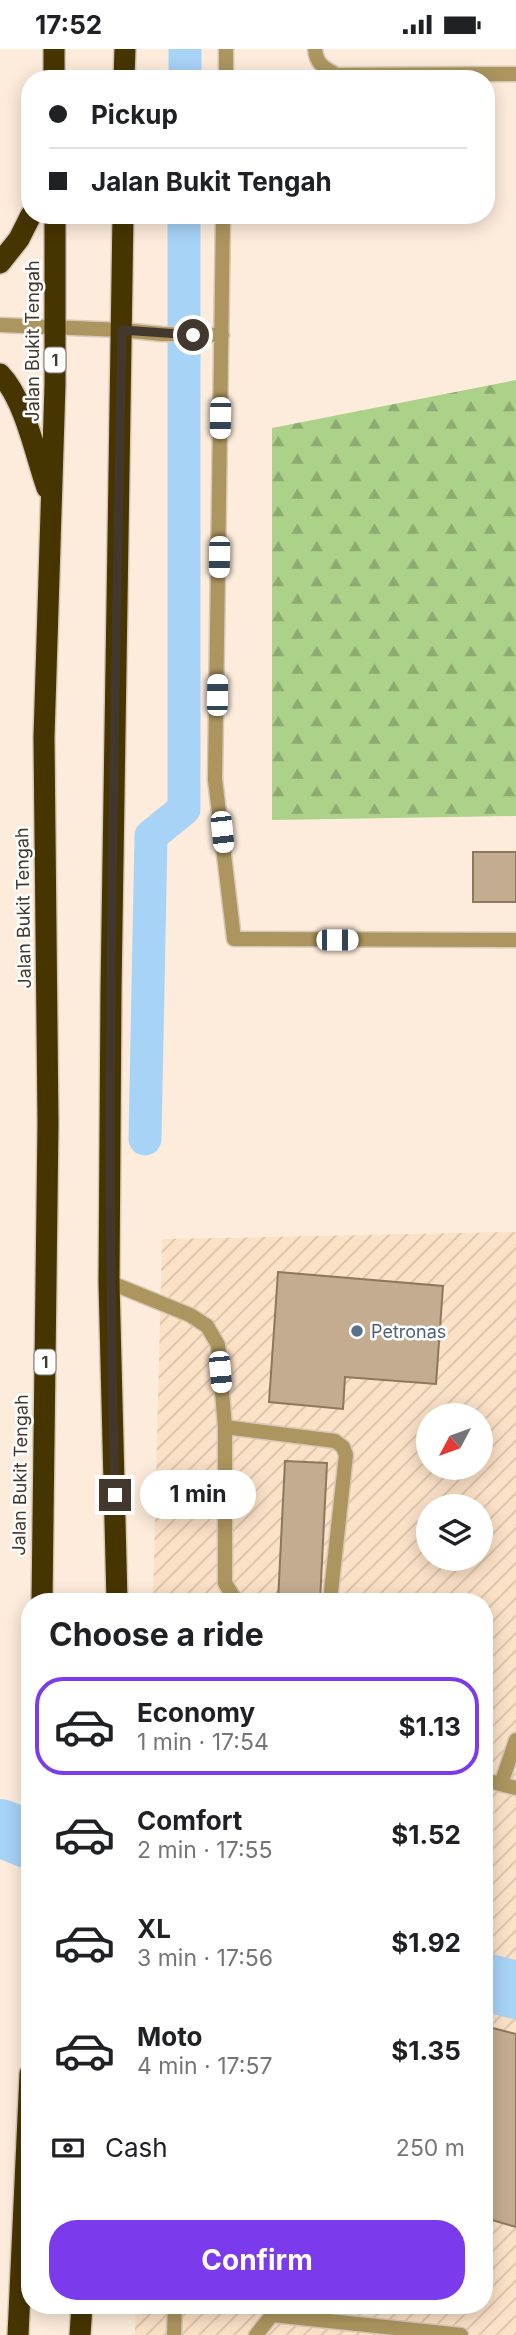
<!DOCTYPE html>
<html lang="en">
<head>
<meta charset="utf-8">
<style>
  :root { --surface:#fff; --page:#f6f6f6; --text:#202124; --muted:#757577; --line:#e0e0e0; --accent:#7c3aed }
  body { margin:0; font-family:Inter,sans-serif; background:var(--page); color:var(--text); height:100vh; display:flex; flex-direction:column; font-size:26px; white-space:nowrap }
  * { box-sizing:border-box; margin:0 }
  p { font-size:23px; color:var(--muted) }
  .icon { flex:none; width:38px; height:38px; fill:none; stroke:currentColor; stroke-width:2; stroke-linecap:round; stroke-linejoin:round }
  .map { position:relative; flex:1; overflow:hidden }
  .details { position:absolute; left:21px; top:1544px; width:472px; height:721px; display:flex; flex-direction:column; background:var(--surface); border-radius:28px; box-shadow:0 4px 18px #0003 }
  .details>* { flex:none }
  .guide { position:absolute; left:21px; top:21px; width:474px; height:154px; border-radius:28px; box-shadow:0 4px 18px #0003; display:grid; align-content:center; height:154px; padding:0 28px; background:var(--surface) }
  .needle { width:46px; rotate:229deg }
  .controls { position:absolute; left:416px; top:1354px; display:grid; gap:14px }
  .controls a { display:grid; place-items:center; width:77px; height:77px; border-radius:50%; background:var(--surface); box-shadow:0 4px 18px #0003; font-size:35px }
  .end { position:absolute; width:32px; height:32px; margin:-16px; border:9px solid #43382d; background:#fff; box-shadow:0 0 0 4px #fff }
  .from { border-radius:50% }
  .bubble { position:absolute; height:49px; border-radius:24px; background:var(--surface); box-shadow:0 4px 18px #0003; font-size:23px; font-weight:700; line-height:49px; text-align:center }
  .car { position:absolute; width:21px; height:42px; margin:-21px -10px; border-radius:9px; box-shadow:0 0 5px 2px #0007; background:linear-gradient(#fff 24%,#345 0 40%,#fff 0 76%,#345 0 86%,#fff 0) }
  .guide b { display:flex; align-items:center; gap:24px; height:66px; font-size:26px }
  .guide b+b { border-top:2px solid var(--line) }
  .guide i { width:18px; height:18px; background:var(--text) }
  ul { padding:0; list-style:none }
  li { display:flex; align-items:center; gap:21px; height:98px; margin:0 14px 10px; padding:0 14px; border:4px solid transparent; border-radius:28px }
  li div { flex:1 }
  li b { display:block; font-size:26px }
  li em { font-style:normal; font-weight:700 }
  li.selected { border-color:var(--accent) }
  li>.icon { width:63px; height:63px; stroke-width:1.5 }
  h2 { padding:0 28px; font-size:32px; line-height:84px }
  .pay { display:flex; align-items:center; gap:18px; height:77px; padding:0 28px; font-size:26px }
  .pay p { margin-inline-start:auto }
  .cta { display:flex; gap:14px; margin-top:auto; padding:14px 28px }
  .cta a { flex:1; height:80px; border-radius:28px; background:var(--accent); color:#fff; font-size:28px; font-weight:700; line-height:80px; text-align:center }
  .status { display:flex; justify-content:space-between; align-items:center; height:49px; padding:0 35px; background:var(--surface); direction:ltr }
  .status svg { height:19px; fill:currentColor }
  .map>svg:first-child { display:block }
</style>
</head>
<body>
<div class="status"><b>17:52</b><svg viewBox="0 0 49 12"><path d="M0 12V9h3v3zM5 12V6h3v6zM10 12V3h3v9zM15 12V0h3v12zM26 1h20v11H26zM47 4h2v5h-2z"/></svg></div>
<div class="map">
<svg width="516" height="2286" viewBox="0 0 516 2286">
  <defs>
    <pattern id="industrial-furrows" width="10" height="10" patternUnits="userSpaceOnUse" patternTransform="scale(1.75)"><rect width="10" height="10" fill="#fbe1c6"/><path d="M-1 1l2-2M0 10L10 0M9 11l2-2" fill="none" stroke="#d8c2aa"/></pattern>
    <pattern id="forest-firs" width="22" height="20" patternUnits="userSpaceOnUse" patternTransform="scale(1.75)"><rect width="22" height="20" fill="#abd288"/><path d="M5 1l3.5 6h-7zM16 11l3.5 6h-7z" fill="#8dab70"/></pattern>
  </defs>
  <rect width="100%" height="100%" fill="#fdecdb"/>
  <!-- industrial -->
  <path fill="url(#industrial-furrows)" fill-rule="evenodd" d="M516 1183V2286H135L136 2256H485V1552H153L162 1190ZM429 1367H481V1419H429ZM429 1458H481V1510H429Z"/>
  <!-- forest -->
  <path fill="url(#forest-firs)" d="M516 331V767L272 771V379Z"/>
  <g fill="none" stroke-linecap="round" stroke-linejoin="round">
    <!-- canal -->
    <path stroke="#a7d3f7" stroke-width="33" d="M185 30V0
      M145 1090 151 787 184 760V166"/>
    <!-- river -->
    <path stroke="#a7d3f7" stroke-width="58" d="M0 1779 30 1791
      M485 1933 516 1941"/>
  </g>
  <!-- building -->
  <path fill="#c3ac8f" stroke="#8d785c" stroke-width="2" d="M473 803H516V853H473Z
    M278 1223 443 1237 436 1335 345 1328 343 1360 269 1353Z
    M285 1412 327 1414 320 1552H278Z
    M485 1977 516 1985V2178L485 2169Z"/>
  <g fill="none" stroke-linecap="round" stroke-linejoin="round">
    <defs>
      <path id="lane" d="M315 0C316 15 325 20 337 26L516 25
        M215 730 234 890 516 891
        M109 1233 190 1266 207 1277 218 1296 225 1378 335 1392 343 1398 346 1406 330 1552
        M225 1378V1534L236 1552
        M501 1735 516 1691
        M256 2286 272 2266 461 2286"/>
      <path id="street" d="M226 30V0
        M0 276 122 281 162 285 222 286
        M215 730 223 166
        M485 1731 516 1739
        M174 2286 175 2256"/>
      <path id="highway" d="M54 0V30
        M124 30 125 0
        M0 214 19 190 31 166
        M0 325C25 351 35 405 47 439
        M42 1552 48 1074 44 688 55 336V166
        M117 1552 109 1233 111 942 123 166
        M18 2286 30 2025
        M80 2286 82 2256"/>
    </defs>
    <!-- lane casing -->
    <use href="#lane" stroke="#d8c8b8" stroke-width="17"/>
    <!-- street casing -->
    <use href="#street" stroke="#d8c8b8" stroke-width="17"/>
    <!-- highway casing -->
    <use href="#highway" stroke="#d8c8b8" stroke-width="24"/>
    <!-- lane -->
    <use href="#lane" stroke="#ac955e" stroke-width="14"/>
    <!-- street -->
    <use href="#street" stroke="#ac955e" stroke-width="14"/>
    <!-- highway -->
    <use href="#highway" stroke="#473500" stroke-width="21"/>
  </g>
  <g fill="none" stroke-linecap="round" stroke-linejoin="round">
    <!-- route -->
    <path stroke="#43382d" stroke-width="9" d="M115 1446C104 1058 115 669 122 281L193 286"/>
  </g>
  <!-- markers -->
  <circle fill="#5c6f8a" stroke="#fff" stroke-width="2.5" cx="357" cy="1282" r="7"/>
  <g text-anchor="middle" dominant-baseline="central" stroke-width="5" stroke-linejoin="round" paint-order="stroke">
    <!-- shield labels -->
    <g fill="#fff" stroke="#7b746c" stroke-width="2">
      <rect x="44.5" y="298.5" width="21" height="25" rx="5"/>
      <rect x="34.5" y="1300.5" width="21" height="25" rx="5"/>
    </g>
    <g font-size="16" font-weight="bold" fill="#43382d">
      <text x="55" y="311">1</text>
      <text x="45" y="1313">1</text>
    </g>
    <!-- street labels -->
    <g font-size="18" fill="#43382d" stroke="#fff">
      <text transform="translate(32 292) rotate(-90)">Jalan Bukit Tengah</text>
      <text transform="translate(23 859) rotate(-91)">Jalan Bukit Tengah</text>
      <text transform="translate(20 1426) rotate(-89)">Jalan Bukit Tengah</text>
    </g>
    <!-- service labels -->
    <g font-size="18" fill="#4e5e75" stroke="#fff" text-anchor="start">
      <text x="371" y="1282">Petronas</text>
    </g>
  </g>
</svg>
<div class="controls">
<a><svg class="needle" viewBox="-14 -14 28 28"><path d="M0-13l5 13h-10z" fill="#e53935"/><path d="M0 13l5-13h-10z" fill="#757577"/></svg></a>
<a><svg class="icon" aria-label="layers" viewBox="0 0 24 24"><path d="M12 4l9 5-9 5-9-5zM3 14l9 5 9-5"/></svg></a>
</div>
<i class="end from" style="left:193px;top:286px"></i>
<i class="end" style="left:115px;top:1446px"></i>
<div class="bubble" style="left:140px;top:1421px;width:116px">1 min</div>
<i class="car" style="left:220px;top:369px;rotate:181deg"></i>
<i class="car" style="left:219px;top:508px;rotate:181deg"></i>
<i class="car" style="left:217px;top:646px;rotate:1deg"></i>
<i class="car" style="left:222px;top:783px;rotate:174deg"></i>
<i class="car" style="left:337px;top:891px;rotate:90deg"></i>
<i class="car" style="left:220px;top:1323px;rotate:175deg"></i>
<div class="guide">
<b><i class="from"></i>Pickup</b>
<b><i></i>Jalan Bukit Tengah</b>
</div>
<section class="details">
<h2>Choose a ride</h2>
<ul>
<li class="selected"><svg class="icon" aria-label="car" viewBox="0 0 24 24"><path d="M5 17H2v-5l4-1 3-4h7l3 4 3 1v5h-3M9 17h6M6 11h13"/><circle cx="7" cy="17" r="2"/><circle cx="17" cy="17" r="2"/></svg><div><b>Economy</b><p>1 min · 17:54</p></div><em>$1.13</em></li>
<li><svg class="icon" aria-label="car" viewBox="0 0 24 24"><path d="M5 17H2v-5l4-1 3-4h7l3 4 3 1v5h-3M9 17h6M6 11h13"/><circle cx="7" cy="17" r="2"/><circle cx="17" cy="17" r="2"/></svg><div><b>Comfort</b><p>2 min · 17:55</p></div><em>$1.52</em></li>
<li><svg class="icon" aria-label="car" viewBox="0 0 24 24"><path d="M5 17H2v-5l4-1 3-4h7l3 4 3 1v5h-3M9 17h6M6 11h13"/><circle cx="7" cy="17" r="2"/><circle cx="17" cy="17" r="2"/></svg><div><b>XL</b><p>3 min · 17:56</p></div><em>$1.92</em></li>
<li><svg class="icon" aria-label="car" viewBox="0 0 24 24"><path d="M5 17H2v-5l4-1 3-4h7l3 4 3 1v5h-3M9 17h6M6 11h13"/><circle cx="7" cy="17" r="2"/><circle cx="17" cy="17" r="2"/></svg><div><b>Moto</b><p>4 min · 17:57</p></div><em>$1.35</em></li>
</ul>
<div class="pay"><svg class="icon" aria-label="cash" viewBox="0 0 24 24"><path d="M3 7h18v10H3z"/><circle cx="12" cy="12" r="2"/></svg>Cash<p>250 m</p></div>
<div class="cta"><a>Confirm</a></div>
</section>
</div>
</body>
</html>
